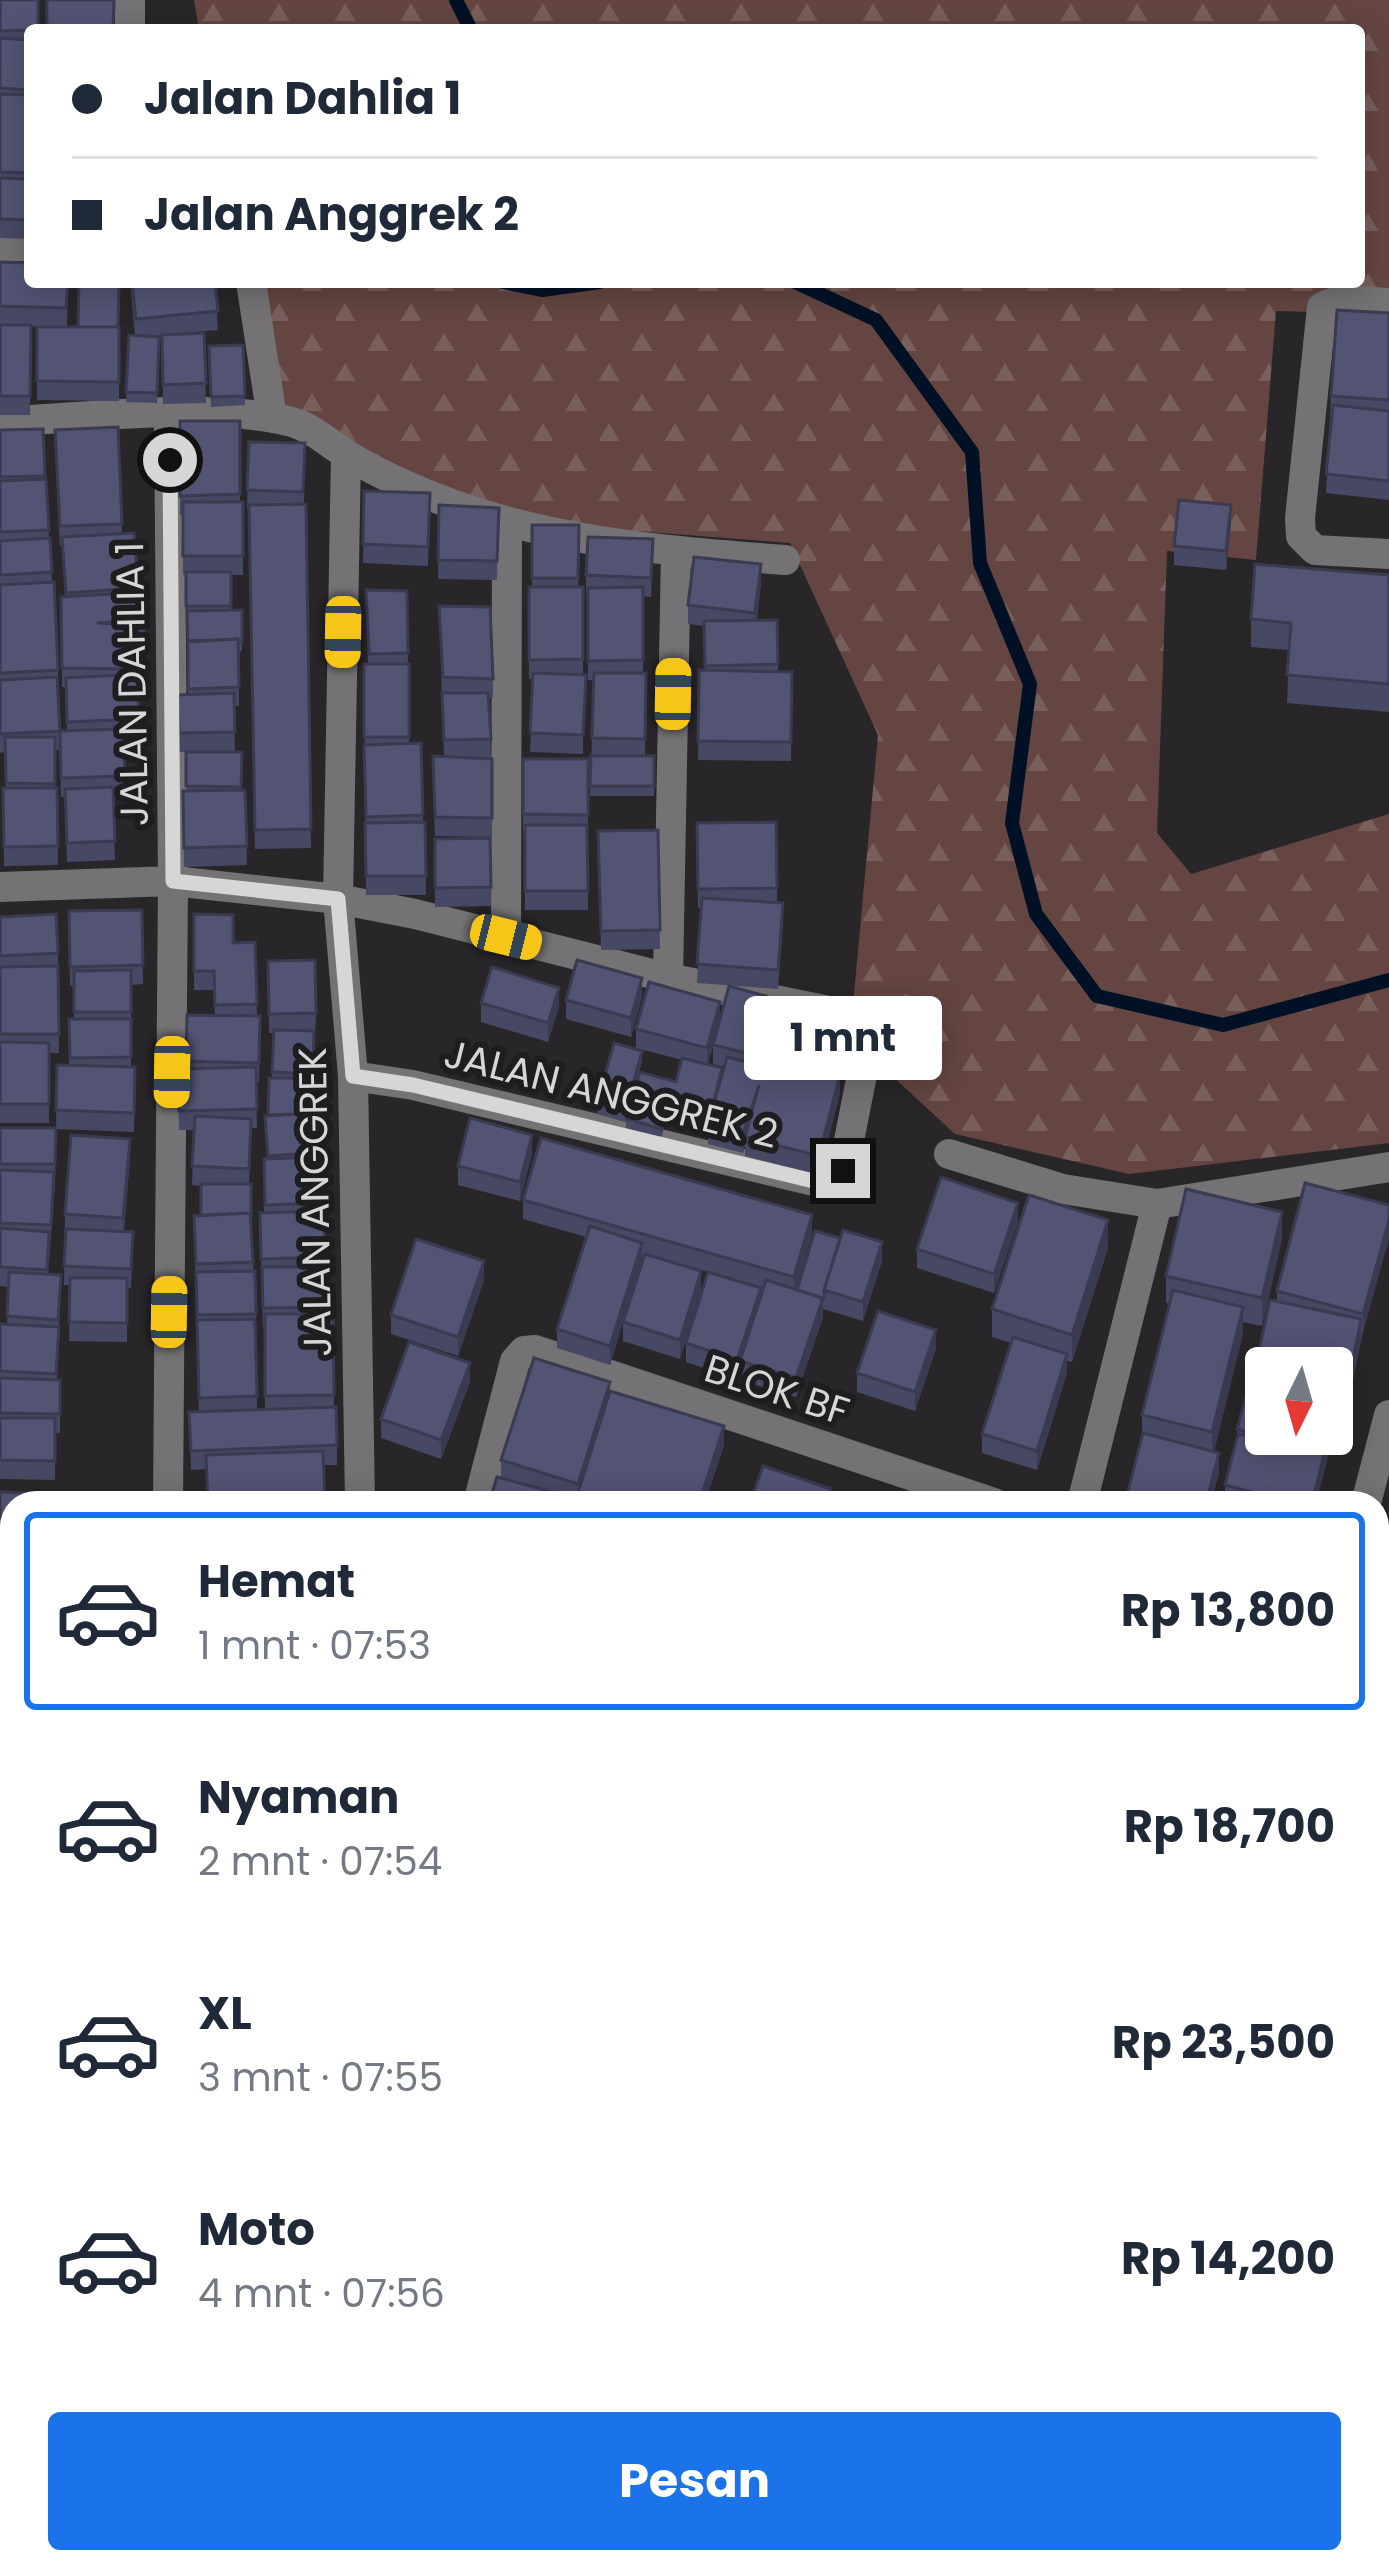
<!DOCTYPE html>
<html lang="id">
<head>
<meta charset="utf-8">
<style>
  :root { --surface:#fff; --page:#f6f6f7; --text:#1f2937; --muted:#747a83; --line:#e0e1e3; --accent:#1a73e8 }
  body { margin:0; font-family:Poppins,sans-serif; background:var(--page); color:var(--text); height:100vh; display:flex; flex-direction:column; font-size:45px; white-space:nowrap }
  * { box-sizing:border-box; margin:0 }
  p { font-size:39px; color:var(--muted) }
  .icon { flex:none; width:66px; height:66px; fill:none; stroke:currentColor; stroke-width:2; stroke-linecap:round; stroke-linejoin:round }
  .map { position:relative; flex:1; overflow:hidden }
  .side { position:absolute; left:0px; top:1491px; width:1389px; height:1083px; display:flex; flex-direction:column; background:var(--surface); border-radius:36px 36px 0 0; box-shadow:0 6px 30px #0003 }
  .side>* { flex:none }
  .guide { position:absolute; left:24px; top:24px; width:1341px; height:264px; border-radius:12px; box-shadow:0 6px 30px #0003; display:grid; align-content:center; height:264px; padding:0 48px; background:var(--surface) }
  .needle { width:78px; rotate:185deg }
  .tools { position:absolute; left:1245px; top:1347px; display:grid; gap:24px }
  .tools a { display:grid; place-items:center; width:108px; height:108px; border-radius:12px; background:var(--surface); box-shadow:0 6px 30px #0003; font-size:60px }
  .end { position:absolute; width:54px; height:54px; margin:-27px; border:15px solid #d7d6d7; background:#111; box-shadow:0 0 0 6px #111 }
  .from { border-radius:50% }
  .bubble { position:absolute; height:84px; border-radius:12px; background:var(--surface); box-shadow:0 6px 30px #0003; font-size:39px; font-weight:700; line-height:84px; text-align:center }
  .car { position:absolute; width:36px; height:72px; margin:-36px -18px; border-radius:15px; box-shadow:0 0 9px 3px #0007; background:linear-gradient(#f5c518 24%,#345 0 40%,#f5c518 0 76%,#345 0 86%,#f5c518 0) }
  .guide b { display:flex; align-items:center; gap:42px; height:114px; font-size:45px }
  .guide b+b { border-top:3px solid var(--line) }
  .guide i { width:30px; height:30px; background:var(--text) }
  ul { padding:21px 0 0; list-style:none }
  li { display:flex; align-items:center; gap:36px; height:198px; margin:0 24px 18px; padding:0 24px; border:6px solid transparent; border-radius:12px }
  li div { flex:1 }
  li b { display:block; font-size:45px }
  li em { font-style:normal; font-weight:700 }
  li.active { border-color:var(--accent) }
  li>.icon { width:108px; height:108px; stroke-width:1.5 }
  .button { display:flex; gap:24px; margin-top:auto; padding:24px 48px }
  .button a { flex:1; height:138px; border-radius:12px; background:var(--accent); color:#fff; font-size:48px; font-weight:700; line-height:138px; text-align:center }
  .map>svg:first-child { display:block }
</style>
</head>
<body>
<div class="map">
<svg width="1389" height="2573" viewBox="0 0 1389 2573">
  <defs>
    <pattern id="forest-firs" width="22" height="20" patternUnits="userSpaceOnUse" patternTransform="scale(3)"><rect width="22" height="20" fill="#644541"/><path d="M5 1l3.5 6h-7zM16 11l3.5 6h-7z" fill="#795f5c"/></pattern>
  </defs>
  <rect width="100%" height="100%" fill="#282629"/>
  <!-- forest -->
  <path fill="url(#forest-firs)" d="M194 0H1389V314L1276 311 1256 560 1167 551 1157 833 1191 874 1389 814V1143L1129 1174 955 1134 850 1037 878 735 790 543 545 524 335 455 262 387 244 282H1359V30H199Z"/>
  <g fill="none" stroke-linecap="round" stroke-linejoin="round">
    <!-- stream -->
    <path stroke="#001125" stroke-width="14" d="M456 0 471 30
      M503 282 542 290 600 282
      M795 282 876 320 972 452 980 563 1030 684 1012 823 1036 914 1097 996 1223 1025 1389 980"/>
    <!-- minor -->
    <path stroke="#747275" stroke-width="30" d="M130 0V30
      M0 246H30
      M251 282 272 418
      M1389 303 1339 300 1322 307 1300 518 1301 536 1315 550 1389 554
      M0 422C83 418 213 401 292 422 313 428 328 443 346 454 374 472 406 486 436 498 546 542 668 551 785 560
      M346 454 338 899 353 1076 360 1503
      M0 887 173 881 338 899 415 914 668 978 844 1014 863 1026 869 1039 843 1171 838 1180 826 1184 413 1085 353 1076
      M506 937 507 523
      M668 978 676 552
      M949 1154 1063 1189 1157 1204 1389 1167
      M168 1503 173 881 169 414
      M478 1503 515 1361 524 1351 535 1350 994 1503
      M1082 1503 1157 1204
      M1366 1503 1389 1415
      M0 1586 12 1590
      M0 1790 12 1798
      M1377 1882 1389 1884
      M0 2097 12 2099
      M1377 2152 1389 2154
      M0 2223 12 2224
      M1377 2384 1389 2297
      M1348 2573 1350 2562"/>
  </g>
  <!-- wall -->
  <path fill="#474864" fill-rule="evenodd" d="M0 0 30 30V239L0 238Z
    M0 262 68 282 67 327H119V401L37 400V327H39L31 326 30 415H0Z
    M130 282H215L218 330 171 334 204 333 206 403 163 404 162 335 152 336 159 337 157 403 126 402 129 335 135 336Z
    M1389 313V500L1326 493 1331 396Z
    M243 345 245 405 211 407 209 346Z
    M180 421H240V502H243V575H231V610H242V651L239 652V706H234L235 751 199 752H242L241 790H245L247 865 184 867 183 791H186V752H179L178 714 188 694 187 615 186 575H183V515H180Z
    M118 427 122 534 134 533 138 592 145 620V639L135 640 139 738 124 739 125 795H113L115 860 67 862 65 797H61L60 750 67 731 66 687H62L61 597 65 596 62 545 60 546 55 449Z
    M43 429 45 479 58 670 60 750H55V788H57L58 865 4 866 3 788H6L5 752 0 753V430Z
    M249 442 305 443 304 504H306L311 848 255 849 249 509H247Z
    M364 491 430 493 428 566 363 563Z
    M439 505 499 508 497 580 438 579Z
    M1231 524 1226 570 1174 565V546Z
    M532 525H579L578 587H583V754L530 752 533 679H529V587H532Z
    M653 539 651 597 643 596V673H646L645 756H654V796H590L594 680H588V594H586V575Z
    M1389 575V712L1287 703 1289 650 1251 647V619Z
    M761 583 757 620 778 664V672H792L791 761 698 760 699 670H705L704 626 688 624V605Z
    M366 590 407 591 409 744 421 743 423 822H425L426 895H366L364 664H368Z
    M439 606 493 679V698H488L491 758H478L492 759V837L435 836 433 775 444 757Z
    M523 759H588V910H525V833H523Z
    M776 822 777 903 783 923 778 989 697 983 701 908H698L697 823Z
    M658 830 660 949 601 950 598 831Z
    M490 838 491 906 435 907V839Z
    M142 910 143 984 131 985V1067H135L134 1132 56 1129 57 1065H69V1019H74V986H70L69 911Z
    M194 914 233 943 255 942 257 1016H260L259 1082H256L257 1128H251L249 1184 256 1314 257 1409H265V1327H263L260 1213H264V1159H267L265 1116H268L272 1078 274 1033H269L268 961 316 1013 313 1078H322V1125H320L322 1171H319V1211H324L325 1267H327V1314H333L334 1407 337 1445V1465H324L325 1503H207L206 1469 191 1470 189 1412 199 1411 194 1216 201 1215V1186L192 1185 194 1130H179L178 1069H186V1061L215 1016 214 990H194Z
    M0 917 58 953 59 1053H49V1123H0Z
    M642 997 631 1037 566 1019V1000Z
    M481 1003 559 1007 548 1042 481 1022Z
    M766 1015 753 1063 763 1066 787 1061 838 1042 832 1072 840 1093 819 1175 745 1156V1145L743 1153 708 1144V1125L670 1116V1106L661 1138 626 1128V1119L625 1122 597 1114V1104L642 1061 629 1110 676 1082 682 1060 636 1048V1029ZM713 1045V1064L725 1067 722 1075 708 1064Z
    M0 1128H56L55 1183 48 1275H61L57 1380H60V1433H55V1480L0 1479V1324H7L9 1287 0 1286Z
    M532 1154 520 1201 458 1185V1166Z
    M130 1158 124 1232H133L131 1288H127V1342L69 1341 70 1285H64L65 1214Z
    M523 1200 812 1234 796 1289 882 1261 863 1321 823 1309V1317L796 1397 740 1380V1370L737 1379 686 1362V1343L708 1272 662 1259 701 1290 680 1359 623 1341V1322L610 1365 557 1348V1329L586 1237 523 1219ZM709 1272 764 1288 761 1298Z
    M1389 1205 1348 1404 1338 1402V1418L1316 1503H1225V1485L1237 1441V1429L1256 1375V1366L1277 1301V1291ZM1266 1368H1332V1434H1266Z
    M1018 1222 994 1293 917 1268V1249Z
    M1282 1239 1262 1326 1243 1322V1334L1214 1451 1219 1472 1211 1503H1125L1142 1438V1415L1169 1304 1166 1303V1276Z
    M1108 1248 1072 1362 1067 1361V1373L1037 1470 982 1453V1434L1011 1343 992 1337V1309Z
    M484 1280 458 1356 391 1334V1315Z
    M936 1349 915 1411 857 1392V1373Z
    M470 1382 441 1459 381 1438V1419Z
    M610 1391 724 1445 705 1503H489L501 1478V1460Z
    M0 1492 12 1503V1557L0 1556Z
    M1389 1550V1621L1377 1617V1591Z
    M0 1612 12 1613V1671L0 1670Z
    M0 1677 12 1678V1768L0 1767Z
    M1377 1685 1389 1688V1761L1377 1758Z
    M12 1837V2062L0 2061V1883Z
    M0 2122H12V2212H0Z
    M0 2313 12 2318V2411L3 2434 0 2432Z
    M1389 2321V2424L1378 2423V2404Z
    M12 2463V2500L0 2498V2470Z
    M895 2562H960L959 2569Z"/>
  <!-- shaded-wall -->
  <path fill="#3a3b51" d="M1231 505V524L1226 570V551Z
    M761 564V583L755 632V613Z
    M642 978V997L631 1037V1018Z
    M559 988V1007L548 1042V1023Z
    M766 996V1015L750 1073V1054Z
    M720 1002V1021L707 1067V1048Z
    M642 1051V1061L625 1122V1113Z
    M840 1074V1093L819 1175V1156Z
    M759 1085 745 1137 743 1153V1134Z
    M670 1096V1106L661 1138V1129Z
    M532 1135V1154L520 1201V1182Z
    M130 1139V1158L123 1237V1218Z
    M1018 1203V1222L994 1293V1274Z
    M1282 1212V1239L1262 1326V1298Z
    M812 1215V1234L794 1297V1277Z
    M1108 1220V1248L1072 1362V1335Z
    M1389 1220V1239L1363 1333V1314Z
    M882 1242V1261L863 1321V1302Z
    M642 1243V1262L610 1365V1346Z
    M484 1261V1280L458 1356V1337Z
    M701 1271V1290L680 1359V1340Z
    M761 1288V1307L740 1361 737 1379V1360Z
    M823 1298V1317L796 1397V1378Z
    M1243 1307V1334L1212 1460V1432Z
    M1361 1319V1338L1348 1404V1385Z
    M936 1330V1349L915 1411V1392Z
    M1067 1354V1373L1037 1470V1451Z
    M470 1363V1382L441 1459V1440Z
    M610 1382V1410L578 1493V1484Z
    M1338 1399V1418L1316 1503H1312L1329 1434H1332V1422Z
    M724 1426V1445L705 1503H699Z
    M1219 1453V1472L1211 1503H1206Z
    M12 2392V2411L3 2434V2414Z"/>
  <!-- building -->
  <path fill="#535474" stroke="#3a3b51" stroke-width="3" d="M0 0H38V30L0 31Z
    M47 0H114L113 30H47Z
    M0 38 30 40V90L0 88Z
    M0 94 30 95V173L0 172Z
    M0 178 30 179V220L0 219Z
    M0 262 30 263V282H68L66 308 0 306Z
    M79 282H119L118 327H78Z
    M132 282H215L218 311 136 319Z
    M1337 310 1389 313V400L1331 396Z
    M0 325H31L30 396H0Z
    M37 327H119V382L37 381Z
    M204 333 206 383 163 385 162 335Z
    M129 335 159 337 157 393 126 392Z
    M243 345 245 396 211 397 209 346Z
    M1333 405 1389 411V481L1326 474Z
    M180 421H240V494L180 496Z
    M118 427 122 524 60 526 55 430Z
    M43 429 45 476 0 477V430Z
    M249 442 305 443 303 492 247 490Z
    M46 479 49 530 0 532V481Z
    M364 491 430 493 428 547 363 544Z
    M1179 500 1231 505 1226 551 1174 546Z
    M183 502H243V556H183Z
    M306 504 311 829 255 830 249 505Z
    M439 505 499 508 497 561 438 560Z
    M532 525H579L578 578H532Z
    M134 533 138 588 66 593 62 537Z
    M588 537 653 539 651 578 586 575Z
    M50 538 52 572 0 575V541Z
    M694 557 761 564 755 613 688 605Z
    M1255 564 1389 575V684L1287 675 1291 623 1251 619Z
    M186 572H231V606H186Z
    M54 582 58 670 0 673V585Z
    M529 587H583V659L529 660Z
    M643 587V660L588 661V588Z
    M366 590 407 591 408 653 369 654Z
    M143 592 145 620 97 623 135 625V669L62 668 61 597Z
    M439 606 490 607 493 679 443 677Z
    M242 610V642H238V639L188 642 187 611Z
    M777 620 778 664 705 666 704 621Z
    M238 639 239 687 188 689V641Z
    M364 664H409V737H364Z
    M699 670 792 672 791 742 698 741Z
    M533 673 586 675 583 735 530 733Z
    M594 673H646L645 739 592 738Z
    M137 674 139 719 67 722 66 678Z
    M57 677 60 731 0 734V680Z
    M234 693 235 732 179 733 178 695Z
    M442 693H488L491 739 444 740Z
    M123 729 125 776 61 778 60 731Z
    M5 737H55V784L6 783Z
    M421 743 423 815 366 817 364 745Z
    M186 752H242L241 787 186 786Z
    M433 756 492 759V818L435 817Z
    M591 756H654V786H590Z
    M523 759H588V815L523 814Z
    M113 787 115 841 67 843 65 789Z
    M3 788H57L58 846 4 847Z
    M245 790 247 846 184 848 183 791Z
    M425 822 426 876H366L365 823Z
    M776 822 777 888 698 889 697 823Z
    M525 825H587L588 891H525Z
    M658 830 660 930 601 931 598 831Z
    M490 838 491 887 435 888V839Z
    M702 898 783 903 778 970 697 964Z
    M142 910 143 965 70 967 69 911Z
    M56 914 58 953 0 956V917Z
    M194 914 233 915V943L255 942 257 1004 215 1005 214 971H194Z
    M315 960 316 1013 269 1014 268 961Z
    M577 960 642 978 631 1018 566 1000Z
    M58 966 59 1034H0V967Z
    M492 967 559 988 548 1023 481 1003Z
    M131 970V1012H74V971Z
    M649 982 720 1002 707 1048 636 1029Z
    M729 986 766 996 750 1054 713 1045Z
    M187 1015 260 1016 259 1063 186 1061Z
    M69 1019H131V1057L70 1058Z
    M794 1025 838 1033 831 1072 787 1061Z
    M274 1030 314 1031 313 1074 272 1072Z
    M0 1042 49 1043V1104H0Z
    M614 1043 642 1051 625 1113 597 1104Z
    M766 1056 840 1074 819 1156 745 1137 759 1085 743 1134 708 1125 727 1057 763 1066Z
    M682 1058 722 1068 710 1116 670 1106V1096L661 1129 626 1118 640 1072 676 1082Z
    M57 1065 135 1067 134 1113 56 1110Z
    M256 1067 257 1109 179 1111 178 1069Z
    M269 1078H322V1115H319V1113L268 1115Z
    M319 1113 322 1152 268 1156 265 1116Z
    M195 1116 251 1119 249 1169 192 1166Z
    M470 1118 532 1135 520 1182 458 1166Z
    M0 1128H56L55 1164H0Z
    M71 1135 130 1139 123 1218 65 1214Z
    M541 1138 812 1215 794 1277 523 1200Z
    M318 1157 319 1203 265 1205 264 1159Z
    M0 1170 54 1172 51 1225 0 1223Z
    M941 1177 1018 1203 994 1274 917 1249Z
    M1305 1183 1389 1205V1220L1363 1314 1277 1291Z
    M201 1184H251V1217L250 1213 201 1215Z
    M1186 1189 1282 1212 1262 1298 1166 1276Z
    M1029 1195 1108 1220 1072 1335 992 1309Z
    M324 1211 325 1257 261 1259 260 1213Z
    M250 1213 253 1262 196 1264 194 1216Z
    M590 1226 642 1243 610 1346 557 1329Z
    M0 1228 49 1232 47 1270 0 1267Z
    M66 1229 133 1232 131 1269 64 1266Z
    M843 1230 882 1242 863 1302 824 1290Z
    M815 1231 840 1238 824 1290V1299L797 1290Z
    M416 1239 484 1261 458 1337 391 1315Z
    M645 1254 701 1271 680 1340 623 1322Z
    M262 1267H327V1307L263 1308Z
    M255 1271 256 1314 197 1315 196 1272Z
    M9 1272 61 1275 58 1320 7 1316Z
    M708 1272 761 1288 737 1360 686 1343Z
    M70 1278H127V1323L69 1322Z
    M766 1280 823 1298 796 1378 740 1361Z
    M1173 1290 1243 1307 1212 1432 1142 1415Z
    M1270 1300 1361 1319 1348 1385 1332 1382V1368H1267L1256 1366Z
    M878 1311 936 1330 915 1392 857 1373Z
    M265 1314H333L334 1395 265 1396Z
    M255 1319 257 1396 199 1398 197 1320Z
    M0 1324 59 1327 56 1374 0 1371Z
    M1013 1337 1067 1354 1037 1451 982 1434Z
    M409 1342 470 1363 441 1440 381 1419Z
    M534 1358 610 1382 578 1484 501 1460Z
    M1252 1374 1266 1378V1434H1329L1312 1503H1295L1225 1485 1238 1434 1308 1450 1237 1429Z
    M0 1378 60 1380V1414L0 1413Z
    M610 1391 724 1426 699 1503H609L578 1493Z
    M1332 1397 1338 1399 1332 1422Z
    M336 1407 337 1445 191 1451 189 1412Z
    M0 1418H55V1461L0 1460Z
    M1143 1433 1219 1453 1206 1503H1125Z
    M323 1451 325 1502 208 1503 206 1455Z
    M763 1466 831 1489 826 1503H750Z
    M497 1477 567 1496 565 1503H489Z
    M0 1492 48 1494 47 1503H12V1538L0 1537Z
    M63 1496 131 1497V1503H63Z
    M842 1497 861 1503H840Z
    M1389 1550V1602L1377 1598V1591Z
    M0 1612 12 1613V1662L0 1661Z
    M0 1677 12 1678V1749L0 1748Z
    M1377 1685 1389 1688V1742L1377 1739Z
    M6 1836 12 1837V1885L0 1883Z
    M0 1897 12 1899V1978L0 1977Z
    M0 1988 12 1990V2043L0 2041Z
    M0 2122H12V2193H0Z
    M1377 2179 1383 2180 1377 2237Z
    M0 2313 12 2318V2392L3 2414 0 2413Z
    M1386 2321H1389V2405L1378 2404Z
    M2 2461 12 2463V2491L0 2488Z
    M439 2562H491L496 2573H439L436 2563Z
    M825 2567 879 2572V2573H825Z"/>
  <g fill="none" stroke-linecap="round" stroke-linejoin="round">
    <!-- route -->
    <path stroke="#d7d6d7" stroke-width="15" d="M170 460 173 881 338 899 353 1076 413 1085 826 1184 838 1180 843 1171"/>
  </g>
  <g text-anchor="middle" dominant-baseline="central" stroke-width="12" stroke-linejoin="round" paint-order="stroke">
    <!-- street labels -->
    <g font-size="39" fill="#d7d6d7" stroke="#1e1d1f">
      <text transform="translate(132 684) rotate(-91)">JALAN DAHLIA 1</text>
      <text transform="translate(611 1094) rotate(14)">JALAN ANGGREK 2</text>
      <text transform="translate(315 1202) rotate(-91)">JALAN ANGGREK</text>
      <text transform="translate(777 1390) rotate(18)">BLOK BF</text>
    </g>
  </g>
</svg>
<div class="tools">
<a><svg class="needle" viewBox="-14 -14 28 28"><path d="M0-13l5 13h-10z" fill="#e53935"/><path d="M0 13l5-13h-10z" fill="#747a83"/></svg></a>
</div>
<i class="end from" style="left:170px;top:460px"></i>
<i class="end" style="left:843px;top:1171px"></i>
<div class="bubble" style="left:744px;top:996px;width:198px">1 mnt</div>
<i class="car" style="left:343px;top:632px;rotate:181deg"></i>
<i class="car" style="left:673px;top:694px;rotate:1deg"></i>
<i class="car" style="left:506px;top:937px;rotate:104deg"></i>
<i class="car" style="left:172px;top:1072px;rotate:181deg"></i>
<i class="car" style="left:169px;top:1312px;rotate:1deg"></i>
<div class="guide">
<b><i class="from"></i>Jalan Dahlia 1</b>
<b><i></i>Jalan Anggrek 2</b>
</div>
<section class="side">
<ul>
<li class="active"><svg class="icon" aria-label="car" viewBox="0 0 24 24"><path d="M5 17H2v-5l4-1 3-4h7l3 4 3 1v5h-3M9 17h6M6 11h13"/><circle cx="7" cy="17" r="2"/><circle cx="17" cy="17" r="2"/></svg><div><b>Hemat</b><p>1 mnt · 07:53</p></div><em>Rp 13,800</em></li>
<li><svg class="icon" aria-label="car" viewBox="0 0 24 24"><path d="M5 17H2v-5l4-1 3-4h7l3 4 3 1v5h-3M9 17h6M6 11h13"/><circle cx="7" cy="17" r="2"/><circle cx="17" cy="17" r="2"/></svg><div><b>Nyaman</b><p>2 mnt · 07:54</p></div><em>Rp 18,700</em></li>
<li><svg class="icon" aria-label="car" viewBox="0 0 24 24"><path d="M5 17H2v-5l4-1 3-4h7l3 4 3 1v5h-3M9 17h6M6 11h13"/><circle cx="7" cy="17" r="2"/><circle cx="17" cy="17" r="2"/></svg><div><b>XL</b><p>3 mnt · 07:55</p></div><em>Rp 23,500</em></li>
<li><svg class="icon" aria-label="car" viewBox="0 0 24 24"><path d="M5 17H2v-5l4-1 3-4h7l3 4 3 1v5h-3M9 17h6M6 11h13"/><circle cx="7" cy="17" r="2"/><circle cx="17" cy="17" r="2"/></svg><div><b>Moto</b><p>4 mnt · 07:56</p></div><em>Rp 14,200</em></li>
</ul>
<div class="button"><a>Pesan</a></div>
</section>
</div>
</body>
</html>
